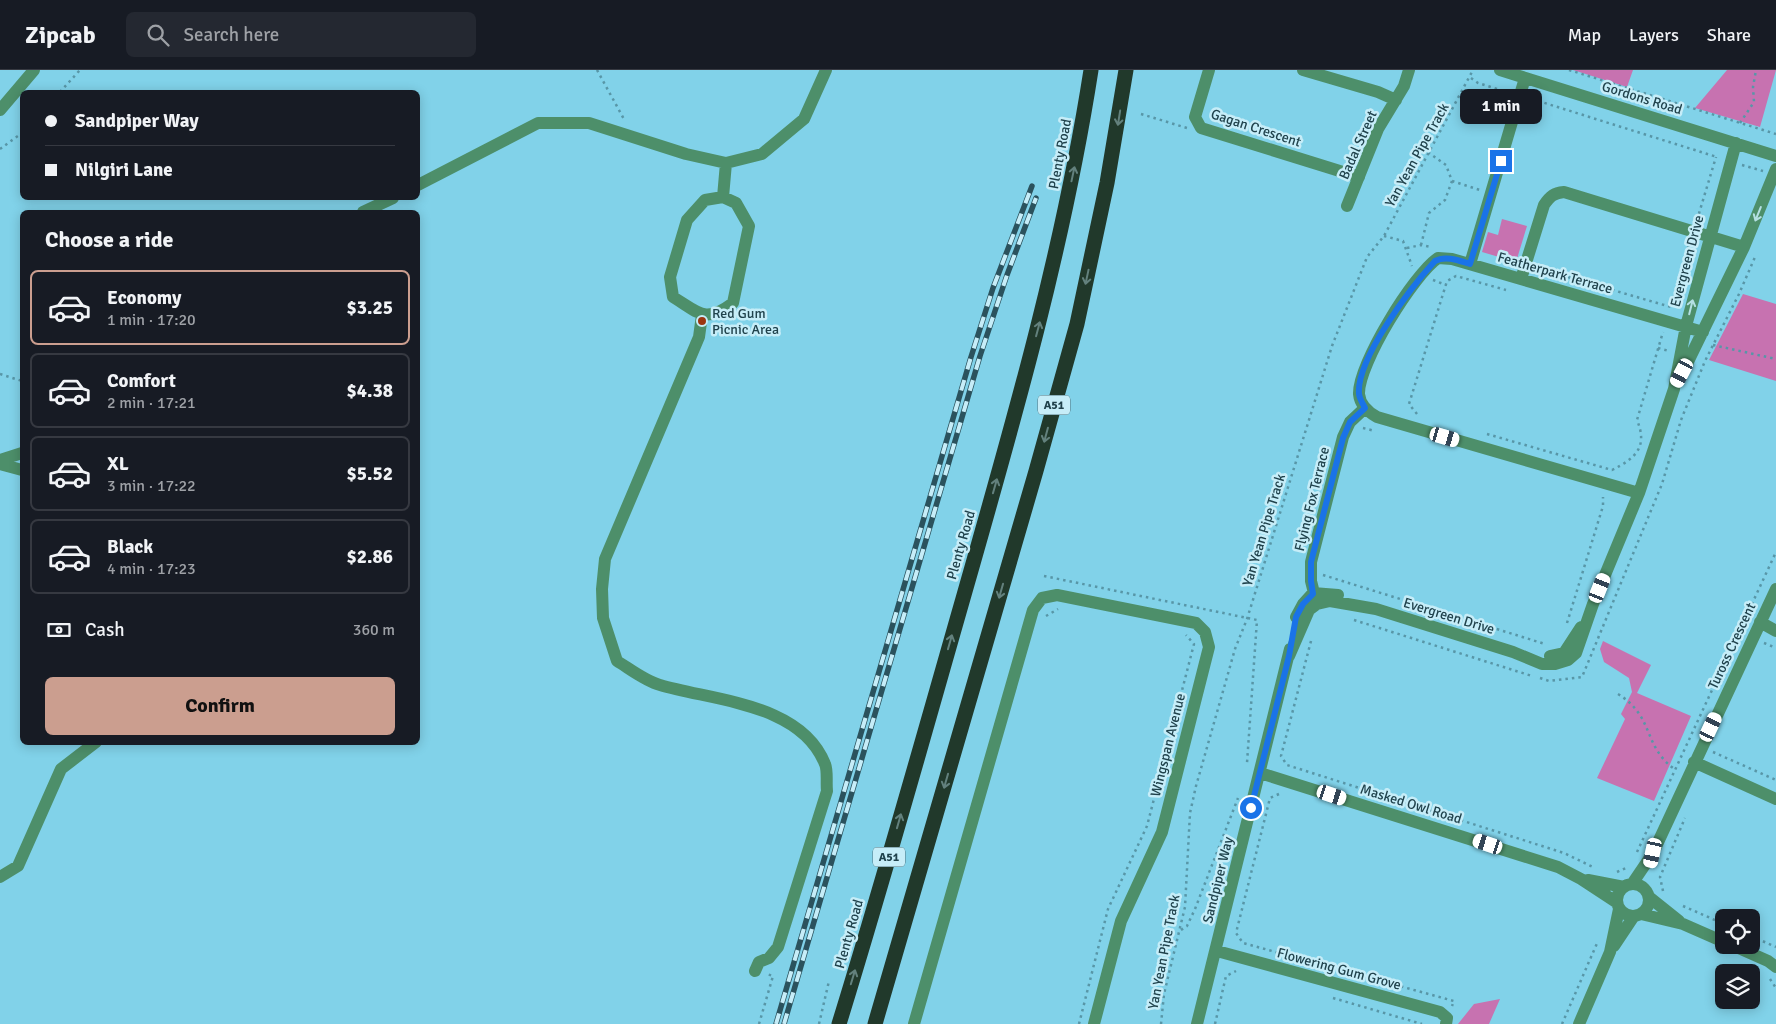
<!DOCTYPE html>
<html lang="en">
<head>
<meta charset="utf-8">
<style>
  :root { --surface:#171b24; --page:#242831; --text:#f1f3f6; --muted:#9ea1a6; --line:#363941; --accent:#cb9e8f }
  body { margin:0; font-family:Signika,sans-serif; background:var(--page); color:var(--text); height:100vh; display:flex; flex-direction:column; font-size:19px; white-space:nowrap }
  * { box-sizing:border-box; margin:0 }
  p { font-size:16px; color:var(--muted) }
  .icon { flex:none; width:28px; height:28px; fill:none; stroke:currentColor; stroke-width:2; stroke-linecap:round; stroke-linejoin:round }
  .map { position:relative; flex:1; overflow:hidden }
  .details { position:absolute; left:20px; top:140px; width:400px; height:535px; display:flex; flex-direction:column; background:var(--surface); border-radius:8px; box-shadow:0 2px 12px #0003 }
  .details>* { flex:none }
  .top-card { position:absolute; left:20px; top:20px; width:400px; height:110px; border-radius:8px; box-shadow:0 2px 12px #0003; display:grid; align-content:center; height:110px; padding:0 25px; background:var(--surface) }
  .buttons { position:absolute; left:1715px; top:839px; display:grid; gap:10px }
  .buttons a { display:grid; place-items:center; width:45px; height:45px; border-radius:8px; background:var(--surface); box-shadow:0 2px 12px #0003; font-size:25px }
  .end { position:absolute; width:22px; height:22px; margin:-11px; border:6px solid #1a73e8; background:#fff; box-shadow:0 0 0 2px #fff }
  .from { border-radius:50% }
  .bubble { position:absolute; height:35px; border-radius:8px; background:var(--surface); box-shadow:0 2px 12px #0003; font-size:16px; font-weight:700; line-height:35px; text-align:center }
  .car { position:absolute; width:15px; height:30px; margin:-15px -8px; border-radius:6px; box-shadow:0 0 4px 1px #0007; background:linear-gradient(#fff 24%,#345 0 40%,#fff 0 76%,#345 0 86%,#fff 0) }
  .top-card b { display:flex; align-items:center; gap:18px; height:48px; font-size:19px }
  .top-card b+b { border-top:1px solid var(--line) }
  .top-card i { width:12px; height:12px; background:var(--text) }
  ul { padding:0; list-style:none }
  li { display:flex; align-items:center; gap:15px; height:75px; margin:0 10px 8px; padding:0 15px; border:2px solid var(--line); border-radius:8px }
  li div { flex:1 }
  li b { display:block; font-size:19px }
  li em { font-style:normal; font-weight:700 }
  li.current { border-color:var(--accent) }
  li>.icon { width:45px; height:45px; stroke-width:1.5 }
  h2 { padding:0 25px; font-size:22px; line-height:60px }
  .pay { display:flex; align-items:center; gap:12px; height:55px; padding:0 25px; font-size:19px }
  .pay p { margin-inline-start:auto }
  .primary-button { display:flex; gap:10px; margin-top:auto; padding:10px 25px }
  .primary-button a { flex:1; height:58px; border-radius:8px; background:var(--accent); color:#111; font-size:20px; font-weight:700; line-height:58px; text-align:center }
  header { display:flex; align-items:center; gap:30px; box-sizing:border-box; height:70px; padding:0 25px; background:var(--surface); border-bottom:1px solid var(--line) }
  header strong { font-size:24px }
  nav { display:flex; gap:28px; margin-inline-start:auto; font-size:18px }
  .search { width:350px; height:45px; background:var(--page); display:flex; align-items:center; gap:12px; box-sizing:border-box; padding:0 18px; border-radius:8px; color:var(--muted); font-size:19px }
  .map>svg:first-child { display:block }
</style>
</head>
<body>
<header>
<strong>Zipcab</strong>
<div class="search"><svg class="icon" aria-label="search" viewBox="0 0 24 24"><circle cx="10" cy="10" r="6"/><path d="M15 15l6 6"/></svg>Search here</div>
<nav><a>Map</a><a>Layers</a><a>Share</a></nav>
</header>
<div class="map">
<svg width="1776" height="954" viewBox="0 0 1776 954">
  <rect width="100%" height="100%" fill="#81d2e9"/>
  <!-- green -->
  <path fill="#c772b0" d="M1573 0H1633L1627 17Z
    M1727 0H1776L1760 57 1695 38Z
    M1502 149 1527 156 1516 192 1482 182 1488 162 1498 165Z
    M1743 224 1776 234V311L1709 290Z
    M1603 571 1651 595 1637 623 1691 646 1654 731 1597 708 1625 649 1621 644 1632 622 1629 608 1604 592 1600 579Z
    M1500 929 1489 954H1458L1474 934Z"/>
  <g fill="none" stroke-linecap="round" stroke-linejoin="round">
    <!-- path -->
    <path stroke="#5896a7" stroke-width="2.5" stroke-dasharray="2.5 4" stroke-linecap="butt" d="M597 0 625 51
      M1569 0 1776 64
      M1471 8 1478 13 1507 22
      M60 22 80 0
      M1532 29 1717 87
      M1141 44 1187 58
      M1740 53 1754 32 1753 17 1756 0
      M0 79 22 63
      M1742 95 1763 101
      M1452 111 1480 120
      M1697 150 1716 87
      M1384 166 1403 171 1412 196
      M1421 175 1429 143 1445 130 1452 111 1446 95 1429 83
      M1407 178 1421 175 1431 177
      M1537 198 1671 237 1689 174
      M1433 210 1446 215
      M1713 275 1776 289
      M1658 278 1669 281
      M0 304 22 311
      M1417 344 1409 334 1447 211 1456 206 1506 220
      M1363 358 1375 361
      M1487 364 1612 400C1636 388 1648 377 1637 350L1663 262
      M1323 505 1545 574
      M1044 506 1257 550 1247 693
      M1046 546 1058 539
      M1354 550 1532 606
      M1567 553 1603 436V427
      M1311 571 1281 686 1287 695 1564 783 1595 798
      M1764 573 1776 578
      M1540 608 1549 611 1582 607 1662 414 1681 350 1705 291 1739 224 1755 187
      M1618 624C1654 646 1643 675 1673 698
      M1713 682 1776 710
      M1279 724 1270 728 1236 863 1243 873 1454 931 1452 936
      M1637 782 1776 482
      M1617 802 1628 797
      M1663 821 1660 807 1685 748
      M1683 836 1724 854
      M1181 860 1187 856 1195 839 1238 728
      M1751 866 1776 877
      M1770 909 1776 918
      M1333 928 1422 954
      M759 954 773 906 767 904
      M819 954 829 911
      M1079 954 1108 839 1147 756 1194 574 1186 565
      M1161 954 1164 924 1185 837 1190 743 1196 716 1235 579 1247 549 1332 276 1367 187 1384 166 1473 0
      M1215 954 1226 906 1236 901
      M1562 954 1598 871"/>
    <!-- minor -->
    <path stroke="#4d8f6a" stroke-width="12" d="M1209 0 1195 47 1201 58 1359 107
      M1303 0 1378 22 1396 30
      M1500 0 1776 86
      M0 40 34 0
      M418 115 538 53H589L686 84 726 93 762 84 804 49 826 0
      M723 127 736 133 749 156 733 233C705 254 699 243 673 227L670 207 687 150 705 130Z
      M723 127 726 93
      M1347 136 1378 59 1404 16 1409 0
      M363 142 393 128
      M1470 194 1525 8
      M1521 209 1544 135C1550 126 1554 123 1564 122L1744 177
      M702 245 699 267 605 489 602 519 603 548 617 591C630 599 645 611 660 615 714 631 801 633 825 694 828 701 826 713 827 721L778 877 769 888 759 892 755 901
      M1680 308 1744 177 1776 99
      M0 390 22 383
      M0 394 22 400
      M1639 423 1377 347C1368 342 1360 335 1359 324 1358 294 1414 204 1438 188L1452 189 1703 262
      M1316 531 1311 511V492L1343 367 1350 352 1365 338
      M1296 547 1303 534 1313 523 1338 525
      M1760 552 1776 561
      M1289 586 1309 540 1317 534 1330 531 1376 539 1513 582 1542 594H1555L1568 590 1576 583 1593 534 1639 423 1674 319 1686 256 1736 73
      M1550 586 1564 583 1581 557
      M1694 692 1776 729
      M1260 703 1558 797 1581 809 1616 832
      M0 807 18 796 61 699 96 672
      M1588 810 1624 817
      M1632 814 1653 783 1776 519
      M1617 830a16 16 0 1 1 32 0a16 16 0 1 1-32 0Z
      M1649 827 1679 851
      M1641 844 1683 854 1724 872
      M1732 875 1768 891 1776 897
      M1614 876 1634 846
      M1217 881 1440 942 1447 948 1446 954
      M914 954 1033 540 1042 528 1057 525 1196 553 1205 562 1209 577 1162 762 1121 851 1094 954
      M1197 954 1290 579
      M1579 954 1610 882 1619 839"/>
    <!-- highway -->
    <path stroke="#21392b" stroke-width="15" d="M839 954C883 812 923 668 964 525 1014 350 1063 180 1091 0
      M875 954 1036 401 1077 254 1107 113 1126 0"/>
    <defs>
      <path id="rail" d="M776 954 971 287 993 218 1032 116
        M784 954 980 286 1007 205 1036 128"/>
    </defs>
    <!-- rail casing -->
    <use href="#rail" stroke="#2b525d" stroke-width="5.5"/>
    <!-- rail -->
    <use href="#rail" stroke="#c6edf8" stroke-width="4" stroke-dasharray="11" stroke-linecap="butt"/>
  </g>
  <!-- one-way arrows -->
  <defs><path id="oneway-shaft" d="M-6 0H5M1.5-3L5.5 0L1.5 3" fill="none" stroke-width="1.6" stroke-linecap="round" stroke-linejoin="round" transform="scale(1.25)"/></defs>
  <g stroke="#63817d">
    <use href="#oneway-shaft" transform="translate(1119 48) rotate(99)"/>
    <use href="#oneway-shaft" transform="translate(1073 104) rotate(-78)"/>
    <use href="#oneway-shaft" transform="translate(1087 207) rotate(102)"/>
    <use href="#oneway-shaft" transform="translate(1038 259) rotate(-75)"/>
    <use href="#oneway-shaft" transform="translate(1046 365) rotate(105)"/>
    <use href="#oneway-shaft" transform="translate(995 416) rotate(-74)"/>
    <use href="#oneway-shaft" transform="translate(1001 521) rotate(106)"/>
    <use href="#oneway-shaft" transform="translate(950 572) rotate(-74)"/>
    <use href="#oneway-shaft" transform="translate(946 711) rotate(106)"/>
    <use href="#oneway-shaft" transform="translate(899 751) rotate(-74)"/>
    <use href="#oneway-shaft" transform="translate(853 907) rotate(-73)"/>
  </g>
  <g stroke="#b4dfe3">
    <use href="#oneway-shaft" transform="translate(1758 144) rotate(112)"/>
    <use href="#oneway-shaft" transform="translate(1691 237) rotate(-76)"/>
  </g>
  <g fill="none" stroke-linecap="round" stroke-linejoin="round">
    <!-- route -->
    <path stroke="#1a73e8" stroke-width="6" d="M1251 738 1289 586 1296 547 1303 534 1313 524 1311 511V492L1343 368 1350 352 1365 338C1363 334 1360 330 1359 324 1356 289 1412 216 1435 191 1446 185 1460 191 1470 194L1501 91"/>
  </g>
  <!-- markers -->
  <circle fill="#9c3511" stroke="#c6edf8" stroke-width="2" cx="702" cy="251" r="5"/>
  <g text-anchor="middle" dominant-baseline="central" stroke-width="5" stroke-linejoin="round" paint-order="stroke">
    <!-- shield labels -->
    <g fill="#c6edf8" stroke="#527580" stroke-width="1">
      <rect x="1038" y="325.5" width="32" height="19" rx="4"/>
      <rect x="873" y="777.5" width="32" height="19" rx="4"/>
    </g>
    <g font-size="12" font-weight="bold" fill="#20424c">
      <text x="1054" y="335">A51</text>
      <text x="889" y="787">A51</text>
    </g>
    <!-- street labels -->
    <g font-size="14" fill="#20424c" stroke="#c6edf8">
      <text transform="translate(1642 28) rotate(17)">Gordons Road</text>
      <text transform="translate(1256 58) rotate(18)">Gagan Crescent</text>
      <text transform="translate(1358 75) rotate(-66)">Badal Street</text>
      <text transform="translate(1060 84) rotate(-79)">Plenty Road</text>
      <text transform="translate(1417 85) rotate(-61)">Yan Yean Pipe Track</text>
      <text transform="translate(1687 191) rotate(-75)">Evergreen Drive</text>
      <text transform="translate(1555 203) rotate(16)">Featherpark Terrace</text>
      <text transform="translate(1312 429) rotate(-76)">Flying Fox Terrace</text>
      <text transform="translate(1264 460) rotate(-73)">Yan Yean Pipe Track</text>
      <text transform="translate(961 475) rotate(-74)">Plenty Road</text>
      <text transform="translate(1449 546) rotate(17)">Evergreen Drive</text>
      <text transform="translate(1732 576) rotate(-65)">Tuross Crescent</text>
      <text transform="translate(1168 675) rotate(-76)">Wingspan Avenue</text>
      <text transform="translate(1411 734) rotate(17)">Masked Owl Road</text>
      <text transform="translate(1218 810) rotate(-76)">Sandpiper Way</text>
      <text transform="translate(849 864) rotate(-74)">Plenty Road</text>
      <text transform="translate(1164 882) rotate(-79)">Yan Yean Pipe Track</text>
      <text transform="translate(1339 899) rotate(15)">Flowering Gum Grove</text>
    </g>
    <!-- poi labels -->
    <g font-size="14" fill="#20424c" stroke="#c6edf8" text-anchor="start">
      <text x="712" y="243">Red Gum<tspan x="712" dy="16">Picnic Area</tspan></text>
    </g>
  </g>
</svg>
<div class="buttons">
<a><svg class="icon" aria-label="locate" viewBox="0 0 24 24"><circle cx="12" cy="12" r="6"/><path d="M12 2v4M12 18v4M2 12h4M18 12h4"/></svg></a>
<a><svg class="icon" aria-label="layers" viewBox="0 0 24 24"><path d="M12 4l9 5-9 5-9-5zM3 14l9 5 9-5"/></svg></a>
</div>
<i class="end from" style="left:1251px;top:738px"></i>
<i class="end" style="left:1501px;top:91px"></i>
<div class="bubble" style="left:1460px;top:19px;width:82px">1 min</div>
<i class="car" style="left:1682px;top:303px;rotate:208deg"></i>
<i class="car" style="left:1445px;top:367px;rotate:106deg"></i>
<i class="car" style="left:1600px;top:518px;rotate:22deg"></i>
<i class="car" style="left:1711px;top:657px;rotate:25deg"></i>
<i class="car" style="left:1332px;top:725px;rotate:108deg"></i>
<i class="car" style="left:1488px;top:774px;rotate:288deg"></i>
<i class="car" style="left:1653px;top:783px;rotate:192deg"></i>
<div class="top-card">
<b><i class="from"></i>Sandpiper Way</b>
<b><i></i>Nilgiri Lane</b>
</div>
<section class="details">
<h2>Choose a ride</h2>
<ul>
<li class="current"><svg class="icon" aria-label="car" viewBox="0 0 24 24"><path d="M5 17H2v-5l4-1 3-4h7l3 4 3 1v5h-3M9 17h6M6 11h13"/><circle cx="7" cy="17" r="2"/><circle cx="17" cy="17" r="2"/></svg><div><b>Economy</b><p>1 min · 17:20</p></div><em>$3.25</em></li>
<li><svg class="icon" aria-label="car" viewBox="0 0 24 24"><path d="M5 17H2v-5l4-1 3-4h7l3 4 3 1v5h-3M9 17h6M6 11h13"/><circle cx="7" cy="17" r="2"/><circle cx="17" cy="17" r="2"/></svg><div><b>Comfort</b><p>2 min · 17:21</p></div><em>$4.38</em></li>
<li><svg class="icon" aria-label="car" viewBox="0 0 24 24"><path d="M5 17H2v-5l4-1 3-4h7l3 4 3 1v5h-3M9 17h6M6 11h13"/><circle cx="7" cy="17" r="2"/><circle cx="17" cy="17" r="2"/></svg><div><b>XL</b><p>3 min · 17:22</p></div><em>$5.52</em></li>
<li><svg class="icon" aria-label="car" viewBox="0 0 24 24"><path d="M5 17H2v-5l4-1 3-4h7l3 4 3 1v5h-3M9 17h6M6 11h13"/><circle cx="7" cy="17" r="2"/><circle cx="17" cy="17" r="2"/></svg><div><b>Black</b><p>4 min · 17:23</p></div><em>$2.86</em></li>
</ul>
<div class="pay"><svg class="icon" aria-label="cash" viewBox="0 0 24 24"><path d="M3 7h18v10H3z"/><circle cx="12" cy="12" r="2"/></svg>Cash<p>360 m</p></div>
<div class="primary-button"><a>Confirm</a></div>
</section>
</div>
</body>
</html>
